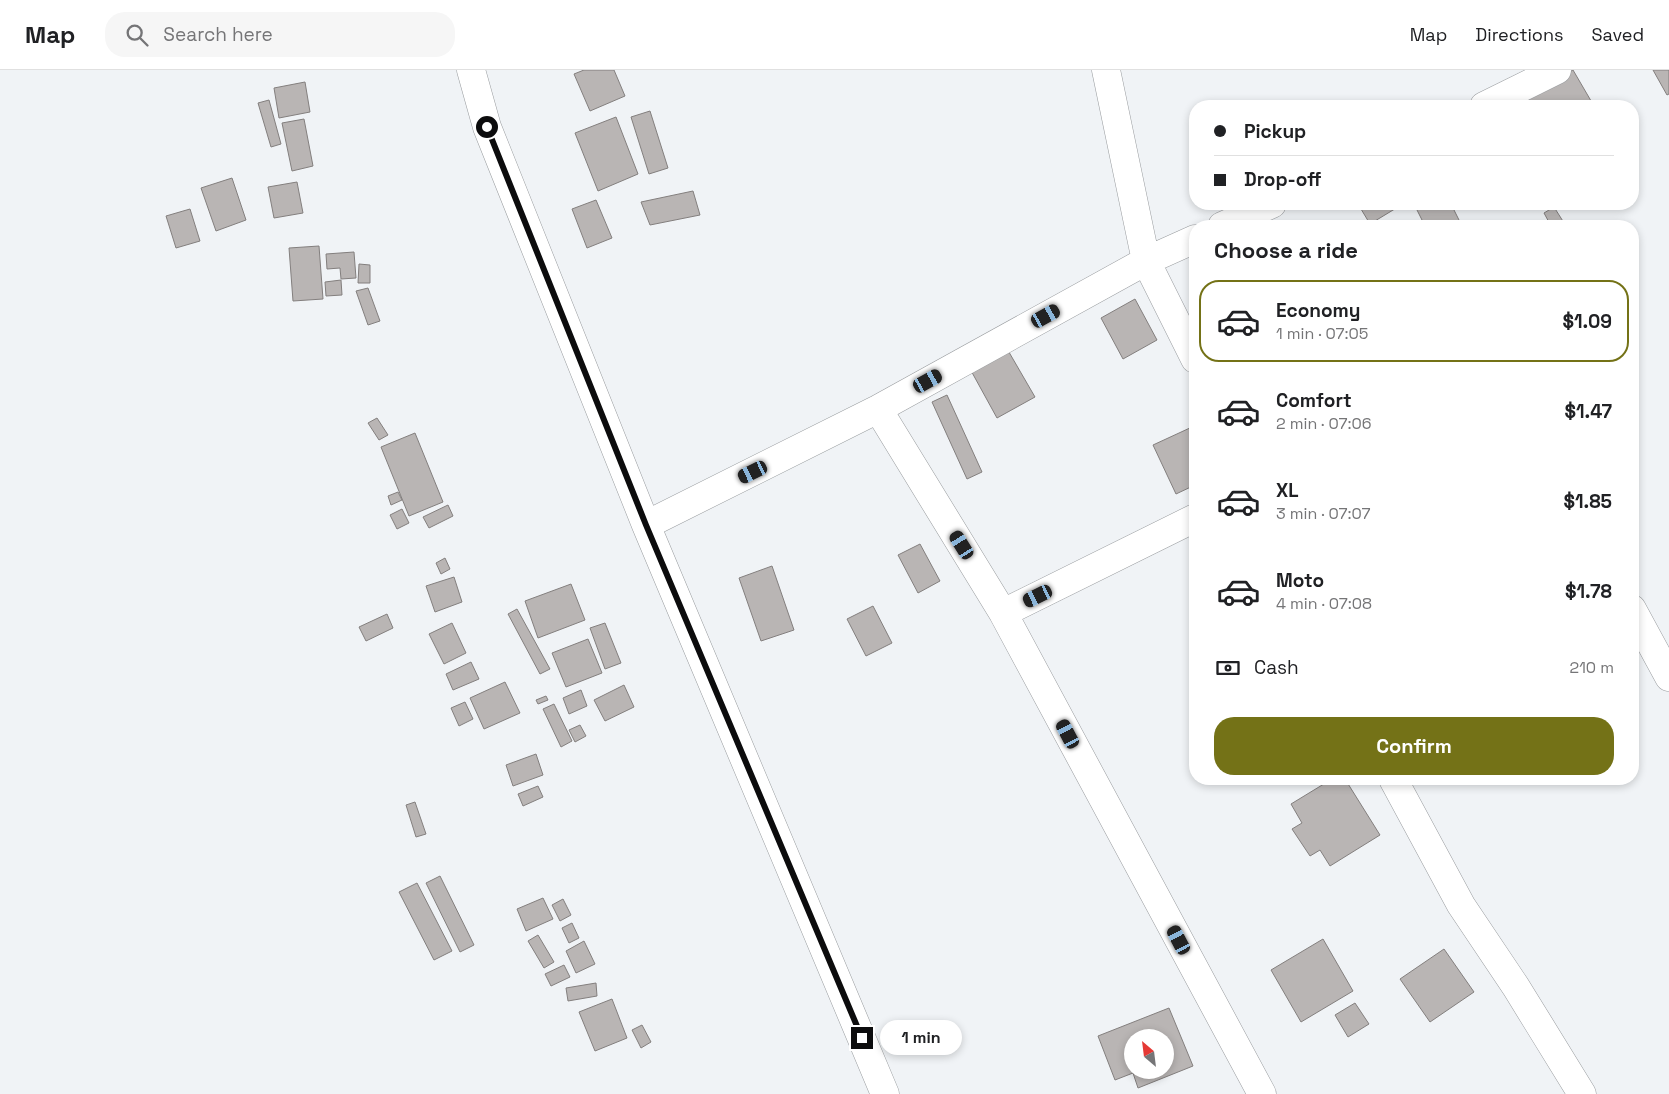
<!DOCTYPE html>
<html lang="en">
<head>
<meta charset="utf-8">
<style>
  :root { --surface:#fff; --page:#f6f6f6; --text:#202124; --muted:#757577; --line:#e0e0e0; --accent:#747217 }
  body { margin:0; font-family:"Space Grotesk",sans-serif; background:var(--page); color:var(--text); height:100vh; display:flex; flex-direction:column; font-size:19px; white-space:nowrap }
  * { box-sizing:border-box; margin:0 }
  p { font-size:16px; color:var(--muted) }
  .icon { flex:none; width:28px; height:28px; fill:none; stroke:currentColor; stroke-width:2; stroke-linecap:round; stroke-linejoin:round }
  .map { position:relative; flex:1; overflow:hidden }
  .drawer { position:absolute; left:1189px; top:150px; width:450px; height:565px; display:flex; flex-direction:column; background:var(--surface); border-radius:20px; box-shadow:0 2px 8px #0003 }
  .drawer>* { flex:none }
  .guide { position:absolute; left:1189px; top:30px; width:450px; height:110px; border-radius:20px; box-shadow:0 2px 8px #0003; display:grid; align-content:center; height:110px; padding:0 25px; background:var(--surface) }
  .needle { width:32px; rotate:332deg }
  .buttons { position:absolute; left:1124px; top:959px; display:grid; gap:10px }
  .buttons a { display:grid; place-items:center; width:50px; height:50px; border-radius:50%; background:var(--surface); box-shadow:0 2px 8px #0003; font-size:25px }
  .end { position:absolute; width:22px; height:22px; margin:-11px; border:6px solid #0c0c0d; background:#fff; box-shadow:0 0 0 2px #fff }
  .from { border-radius:50% }
  .bubble { position:absolute; height:35px; border-radius:18px; background:var(--surface); box-shadow:0 2px 8px #0003; font-size:16px; font-weight:800; line-height:35px; text-align:center }
  .car { position:absolute; width:15px; height:30px; margin:-15px -8px; border-radius:6px; box-shadow:0 0 4px 1px #0007; background:linear-gradient(#222 24%,#8ab4d8 0 40%,#222 0 76%,#8ab4d8 0 86%,#222 0) }
  .guide b { display:flex; align-items:center; gap:18px; height:48px; font-size:19px }
  .guide b+b { border-top:1px solid var(--line) }
  .guide i { width:12px; height:12px; background:var(--text) }
  ul { padding:0; list-style:none }
  li { display:flex; align-items:center; gap:15px; height:82px; margin:0 10px 8px; padding:0 15px; border:2px solid transparent; border-radius:20px }
  li div { flex:1 }
  li b { display:block; font-size:19px }
  li em { font-style:normal; font-weight:800 }
  li.current { border-color:var(--accent) }
  li>.icon { width:45px; height:45px; stroke-width:1.5 }
  h2 { padding:0 25px; font-size:22px; line-height:60px }
  .pay { display:flex; align-items:center; gap:12px; height:55px; padding:0 25px; font-size:19px }
  .pay p { margin-inline-start:auto }
  .cta { display:flex; gap:10px; margin-top:auto; padding:10px 25px }
  .cta a { flex:1; height:58px; border-radius:20px; background:var(--accent); color:#fff; font-size:20px; font-weight:800; line-height:58px; text-align:center }
  header { display:flex; align-items:center; gap:30px; box-sizing:border-box; height:70px; padding:0 25px; background:var(--surface); border-bottom:1px solid var(--line) }
  header strong { font-size:24px }
  nav { display:flex; gap:28px; margin-inline-start:auto; font-size:18px }
  .search { width:350px; height:45px; background:var(--page); display:flex; align-items:center; gap:12px; box-sizing:border-box; padding:0 18px; border-radius:20px; color:var(--muted); font-size:19px }
  .map>svg:first-child { display:block }
</style>
</head>
<body>
<header>
<strong>Map</strong>
<div class="search"><svg class="icon" aria-label="search" viewBox="0 0 24 24"><circle cx="10" cy="10" r="6"/><path d="M15 15l6 6"/></svg>Search here</div>
<nav><a>Map</a><a>Directions</a><a>Saved</a></nav>
</header>
<div class="map">
<svg width="1669" height="1024" viewBox="0 0 1669 1024">
  <rect width="100%" height="100%" fill="#f0f3f6"/>
  <!-- building -->
  <path fill="#b9b5b4" stroke="#837f7e" fill-rule="evenodd" d="M584 0H614L625 26 590 41 574 4Z
    M1573 0 1594 36H1533L1527 25Z
    M1653 0H1669V24L1667 25Z
    M305 12 310 42 279 48 274 18Z
    M269 30 281 74 271 77 258 33Z
    M650 41 668 98 649 104 631 47Z
    M616 47 638 104 598 121 575 63Z
    M304 49 313 96 292 101 282 53Z
    M232 108 246 150 216 161 201 118Z
    M297 112 303 143 274 148 268 117Z
    M693 121 700 145 650 155 641 132Z
    M596 130 612 168 587 178 572 139Z
    M1358 134H1403L1370 154Z
    M1426 134H1451L1462 156H1425L1416 138Z
    M1554 137 1566 156H1551L1544 143Z
    M190 139 200 171 176 178 166 146Z
    M319 176 323 229 293 231 289 178Z
    M354 182 356 208 341 209 340 198 327 199 326 184Z
    M359 194 370 195V213H358Z
    M341 210 342 225 326 226 325 212Z
    M368 218 380 251 368 255 356 221Z
    M1135 229 1157 270 1123 289 1101 248Z
    M1006 277 1035 327 997 348 969 297Z
    M947 325 982 402 967 409 932 332Z
    M377 348 388 365 379 370 368 353Z
    M1192 357 1195 364V415L1176 424 1153 375Z
    M415 363 443 432 409 446 381 377Z
    M398 422 402 430 391 435 388 426Z
    M448 435 453 446 429 458 423 447Z
    M402 439 409 453 397 459 390 445Z
    M920 474 940 511 918 523 898 485Z
    M445 488 450 499 441 504 436 493Z
    M772 496 794 560 761 571 739 508Z
    M454 507 462 532 435 542 426 516Z
    M571 514 585 550 538 568 525 531Z
    M873 536 892 573 866 586 847 549Z
    M517 539 550 599 540 604 508 544Z
    M387 544 393 558 366 571 359 557Z
    M452 553 466 583 444 594 429 564Z
    M605 553 621 593 605 599 590 558Z
    M588 569 602 603 566 617 552 583Z
    M471 592 479 609 453 620 446 604Z
    M505 612 520 643 484 659 470 628Z
    M624 615 634 637 605 651 594 630Z
    M581 620 587 636 569 644 563 628Z
    M546 626 548 630 538 634 536 630Z
    M465 632 473 649 459 656 451 638Z
    M554 634 572 671 561 677 543 639Z
    M580 655 586 666 575 672 569 660Z
    M536 684 543 705 513 716 506 695Z
    M1332 709H1345L1380 765 1330 796 1320 780 1310 786 1292 759 1302 753 1291 734Z
    M538 716 543 727 523 736 518 724Z
    M415 732 426 764 416 767 406 735Z
    M440 806 474 875 460 882 426 813Z
    M417 813 452 881 434 890 399 822Z
    M543 828 553 849 526 861 517 839Z
    M563 829 571 845 560 851 552 835Z
    M572 853 579 868 569 873 562 858Z
    M538 865 554 892 544 898 528 871Z
    M1323 869 1353 921 1301 952 1271 900Z
    M584 871 595 894 576 903 566 881Z
    M1444 879 1474 922 1430 952 1400 909Z
    M564 895 570 907 551 916 545 904Z
    M596 913 597 926 568 931 566 918Z
    M612 929 627 968 595 981 579 942Z
    M1355 933 1369 954 1348 967 1335 945Z
    M1169 938 1193 996 1138 1018 1133 1003 1115 1010 1098 966ZM1132 968H1165V1000H1132Z
    M642 955 651 972 641 978 632 960Z"/>
  <g fill="none" stroke-linecap="round" stroke-linejoin="round">
    <defs>
      <path id="minor" d="M471 0 487 57 646 455 885 1024
        M1106 0 1146 191 1195 289
        M1484 36 1557 0
        M1222 156 1272 134
        M878 339 1003 543 1262 1024
        M646 455 878 339 1146 191 1195 169
        M1632 539 1669 607
        M1003 543 1195 448
        M1393 709 1461 835 1516 917 1582 1024"/>
    </defs>
    <!-- minor casing -->
    <use href="#minor" stroke="#999c9f" stroke-width="29"/>
    <!-- minor -->
    <use href="#minor" stroke="#fff" stroke-width="28"/>
  </g>
  <g fill="none" stroke-linecap="round" stroke-linejoin="round">
    <!-- route -->
    <path stroke="#0c0c0d" stroke-width="6" d="M487 57 646 455 862 968"/>
  </g>
</svg>
<div class="buttons">
<a><svg class="needle" viewBox="-14 -14 28 28"><path d="M0-13l5 13h-10z" fill="#e53935"/><path d="M0 13l5-13h-10z" fill="#757577"/></svg></a>
</div>
<i class="end from" style="left:487px;top:57px"></i>
<i class="end" style="left:862px;top:968px"></i>
<div class="bubble" style="left:880px;top:950px;width:82px">1 min</div>
<i class="car" style="left:1046px;top:246px;rotate:61deg"></i>
<i class="car" style="left:928px;top:311px;rotate:61deg"></i>
<i class="car" style="left:753px;top:402px;rotate:244deg"></i>
<i class="car" style="left:962px;top:475px;rotate:328deg"></i>
<i class="car" style="left:1038px;top:526px;rotate:244deg"></i>
<i class="car" style="left:1068px;top:664px;rotate:332deg"></i>
<i class="car" style="left:1179px;top:870px;rotate:332deg"></i>
<div class="guide">
<b><i class="from"></i>Pickup</b>
<b><i></i>Drop-off</b>
</div>
<section class="drawer">
<h2>Choose a ride</h2>
<ul>
<li class="current"><svg class="icon" aria-label="car" viewBox="0 0 24 24"><path d="M5 17H2v-5l4-1 3-4h7l3 4 3 1v5h-3M9 17h6M6 11h13"/><circle cx="7" cy="17" r="2"/><circle cx="17" cy="17" r="2"/></svg><div><b>Economy</b><p>1 min · 07:05</p></div><em>$1.09</em></li>
<li><svg class="icon" aria-label="car" viewBox="0 0 24 24"><path d="M5 17H2v-5l4-1 3-4h7l3 4 3 1v5h-3M9 17h6M6 11h13"/><circle cx="7" cy="17" r="2"/><circle cx="17" cy="17" r="2"/></svg><div><b>Comfort</b><p>2 min · 07:06</p></div><em>$1.47</em></li>
<li><svg class="icon" aria-label="car" viewBox="0 0 24 24"><path d="M5 17H2v-5l4-1 3-4h7l3 4 3 1v5h-3M9 17h6M6 11h13"/><circle cx="7" cy="17" r="2"/><circle cx="17" cy="17" r="2"/></svg><div><b>XL</b><p>3 min · 07:07</p></div><em>$1.85</em></li>
<li><svg class="icon" aria-label="car" viewBox="0 0 24 24"><path d="M5 17H2v-5l4-1 3-4h7l3 4 3 1v5h-3M9 17h6M6 11h13"/><circle cx="7" cy="17" r="2"/><circle cx="17" cy="17" r="2"/></svg><div><b>Moto</b><p>4 min · 07:08</p></div><em>$1.78</em></li>
</ul>
<div class="pay"><svg class="icon" aria-label="cash" viewBox="0 0 24 24"><path d="M3 7h18v10H3z"/><circle cx="12" cy="12" r="2"/></svg>Cash<p>210 m</p></div>
<div class="cta"><a>Confirm</a></div>
</section>
</div>
</body>
</html>
